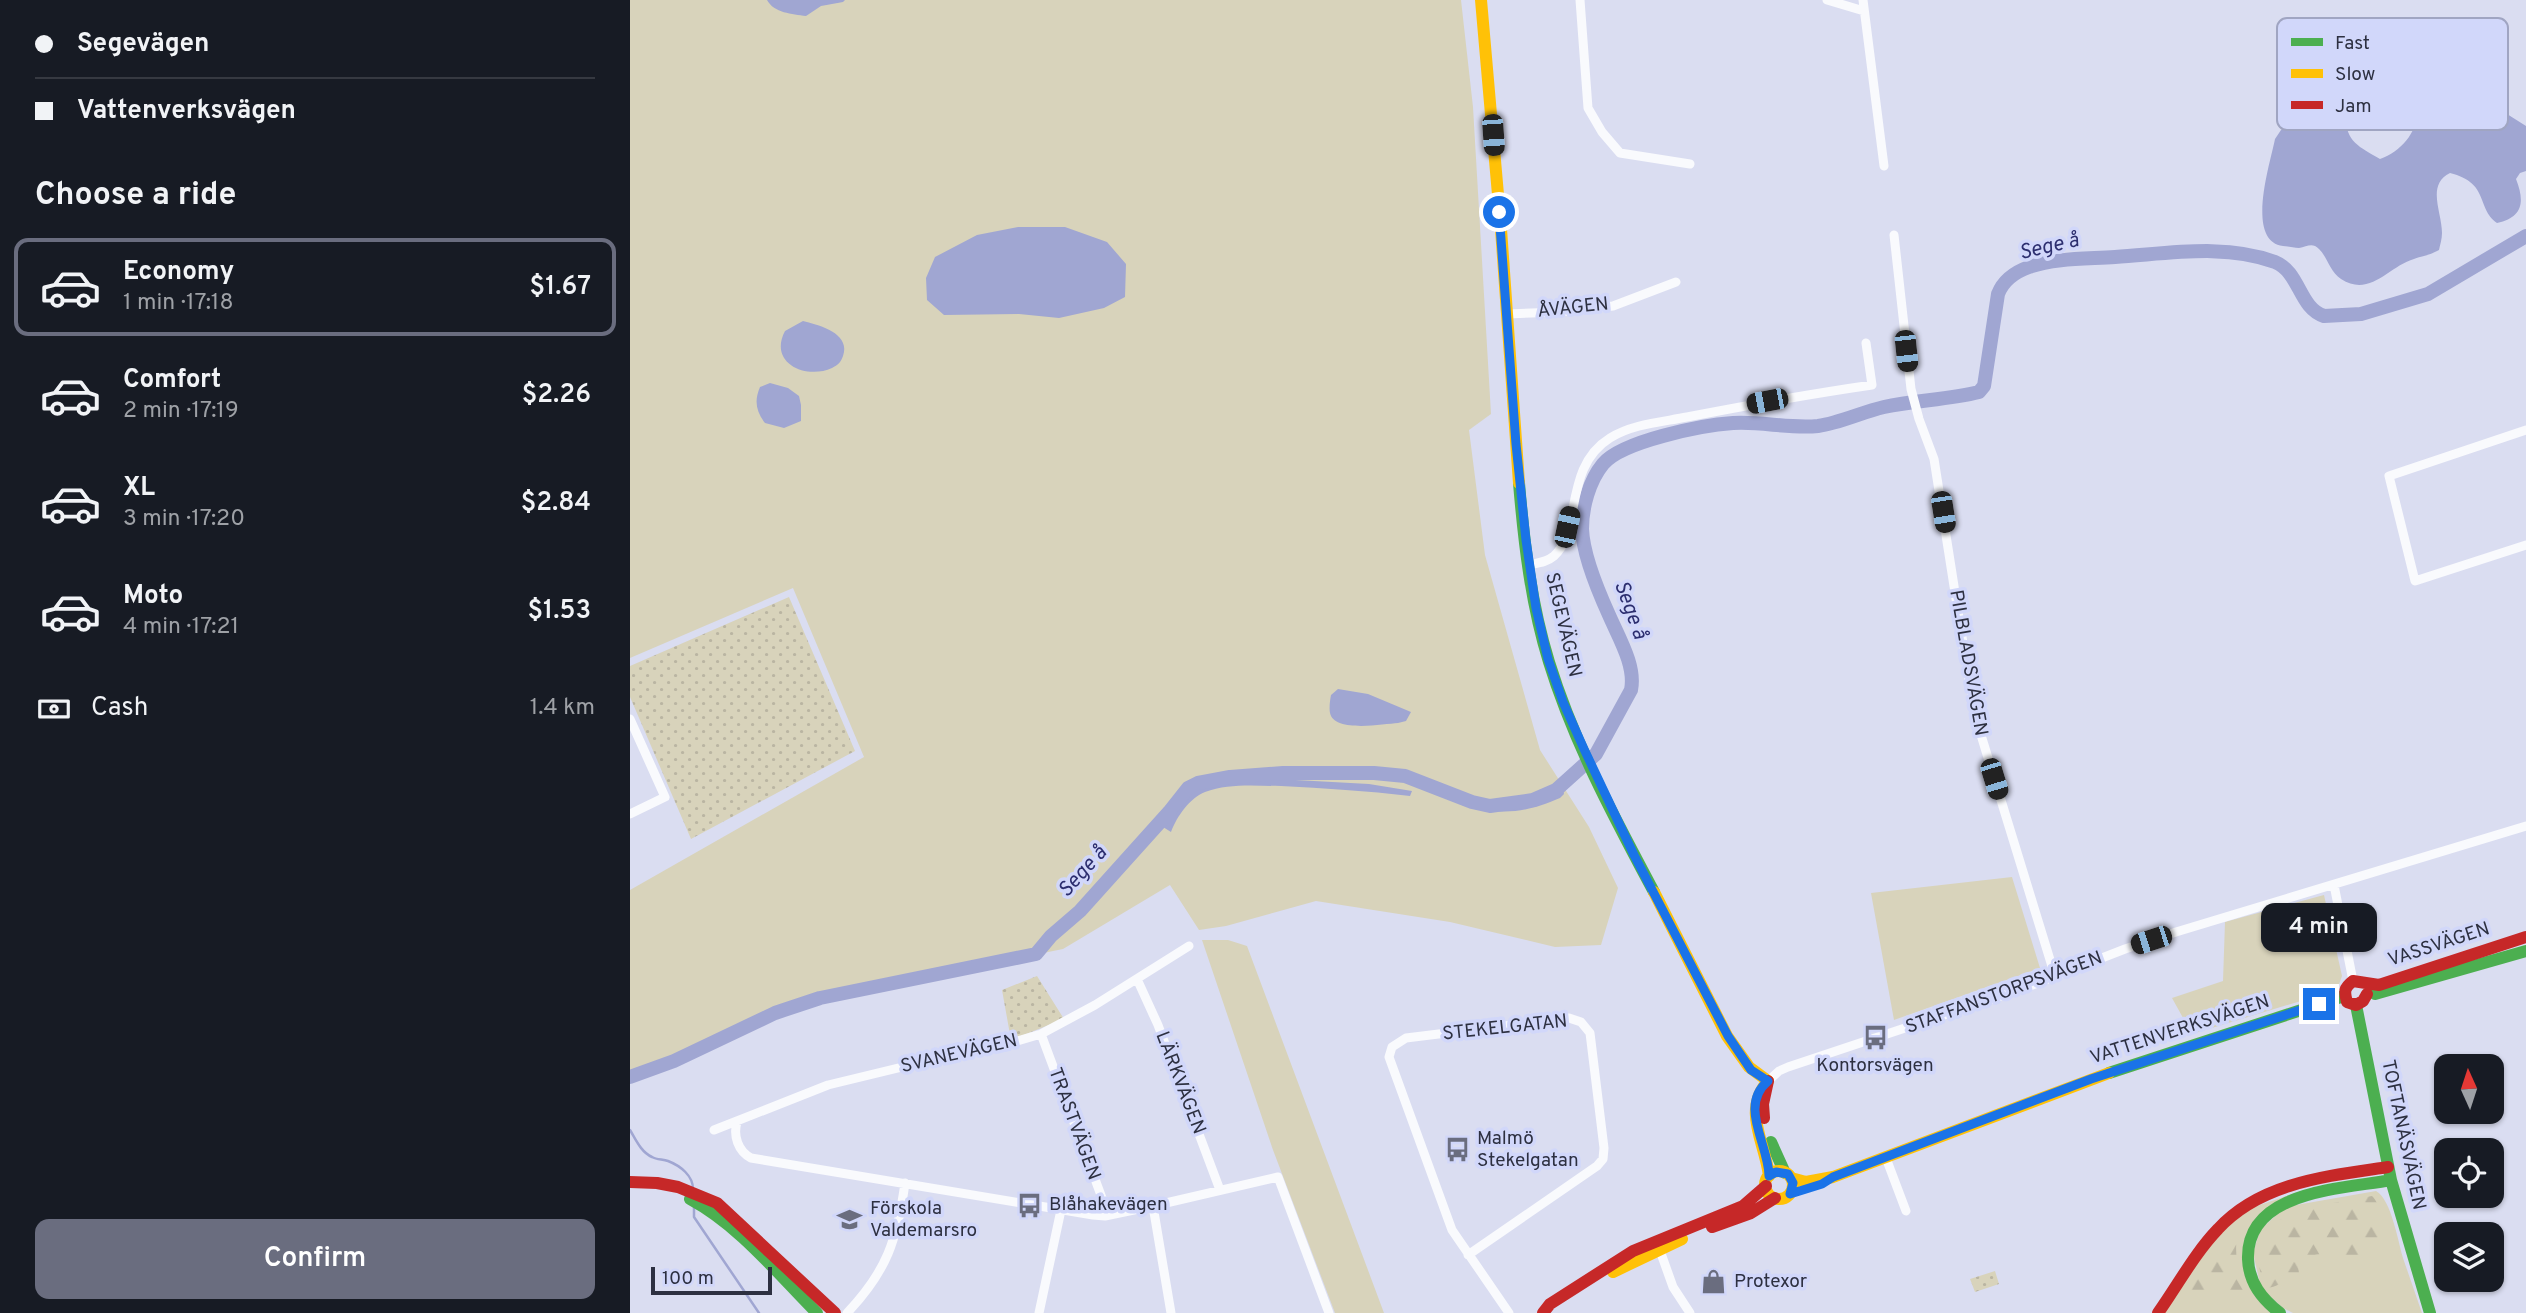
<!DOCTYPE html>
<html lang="en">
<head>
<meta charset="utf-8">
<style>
  :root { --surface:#171b24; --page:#242831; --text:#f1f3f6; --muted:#9ea1a6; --line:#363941; --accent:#6a6d7f }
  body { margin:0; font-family:Overpass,sans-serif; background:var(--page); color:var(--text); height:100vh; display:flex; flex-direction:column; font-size:26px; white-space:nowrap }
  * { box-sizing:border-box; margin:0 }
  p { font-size:23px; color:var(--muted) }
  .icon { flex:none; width:38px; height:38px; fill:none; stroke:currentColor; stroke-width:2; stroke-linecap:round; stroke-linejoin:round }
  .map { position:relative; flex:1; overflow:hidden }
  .sheet { display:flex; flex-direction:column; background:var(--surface); width:630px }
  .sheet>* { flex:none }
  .hud { display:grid; align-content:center; height:154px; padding:0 35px; background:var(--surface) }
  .needle { width:46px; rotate:357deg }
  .fabs { position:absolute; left:1804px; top:1054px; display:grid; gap:14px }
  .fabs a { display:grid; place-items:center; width:70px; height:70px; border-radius:14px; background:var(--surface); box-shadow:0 2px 5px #0004; font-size:35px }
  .scale { position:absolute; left:21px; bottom:18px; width:121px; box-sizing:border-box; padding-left:7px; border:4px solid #2d3041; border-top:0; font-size:19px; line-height:24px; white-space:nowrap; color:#2d3041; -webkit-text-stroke:5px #d1d7fa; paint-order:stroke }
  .end { position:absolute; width:32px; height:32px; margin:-16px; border:9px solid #1a73e8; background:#fff; box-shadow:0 0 0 4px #fff }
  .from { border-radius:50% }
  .bubble { position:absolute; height:49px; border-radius:14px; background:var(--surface); box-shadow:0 2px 5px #0004; font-size:23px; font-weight:600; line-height:49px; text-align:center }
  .car { position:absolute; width:21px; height:42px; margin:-21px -10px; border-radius:9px; box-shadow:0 0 5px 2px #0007; background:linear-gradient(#222 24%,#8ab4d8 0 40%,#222 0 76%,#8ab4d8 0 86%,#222 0) }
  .hud b { display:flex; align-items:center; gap:24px; height:66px; font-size:26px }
  .hud b+b { border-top:2px solid var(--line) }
  .hud i { width:18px; height:18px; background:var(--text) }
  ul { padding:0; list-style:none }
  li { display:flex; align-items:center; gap:21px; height:98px; margin:0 14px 10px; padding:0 21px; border:4px solid transparent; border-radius:14px }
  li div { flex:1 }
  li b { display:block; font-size:26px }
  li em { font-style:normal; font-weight:600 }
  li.active { border-color:var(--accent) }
  li>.icon { width:63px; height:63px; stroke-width:1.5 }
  h2 { padding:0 35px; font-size:32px; line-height:84px }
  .pay { display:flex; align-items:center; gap:18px; height:77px; padding:0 35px; font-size:26px }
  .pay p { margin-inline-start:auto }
  .action { display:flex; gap:14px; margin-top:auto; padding:14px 35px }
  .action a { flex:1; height:80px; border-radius:14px; background:var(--accent); color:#fff; font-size:28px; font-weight:600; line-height:80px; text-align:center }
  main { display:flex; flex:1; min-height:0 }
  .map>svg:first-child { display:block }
</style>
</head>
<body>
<main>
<section class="sheet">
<div class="hud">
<b><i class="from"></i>Segevägen</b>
<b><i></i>Vattenverksvägen</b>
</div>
<h2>Choose a ride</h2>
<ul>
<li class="active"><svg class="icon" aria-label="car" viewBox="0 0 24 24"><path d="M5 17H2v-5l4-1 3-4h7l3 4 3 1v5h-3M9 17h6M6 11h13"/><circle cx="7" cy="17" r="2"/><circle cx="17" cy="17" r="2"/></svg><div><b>Economy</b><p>1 min · 17:18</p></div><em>$1.67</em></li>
<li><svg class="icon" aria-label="car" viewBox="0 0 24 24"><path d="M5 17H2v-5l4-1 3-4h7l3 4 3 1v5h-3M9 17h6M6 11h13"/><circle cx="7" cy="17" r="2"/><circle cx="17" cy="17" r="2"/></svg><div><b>Comfort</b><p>2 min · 17:19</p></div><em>$2.26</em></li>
<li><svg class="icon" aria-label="car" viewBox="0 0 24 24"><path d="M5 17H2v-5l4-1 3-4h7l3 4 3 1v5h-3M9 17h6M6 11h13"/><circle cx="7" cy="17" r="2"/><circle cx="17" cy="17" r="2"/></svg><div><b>XL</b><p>3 min · 17:20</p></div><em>$2.84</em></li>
<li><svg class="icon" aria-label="car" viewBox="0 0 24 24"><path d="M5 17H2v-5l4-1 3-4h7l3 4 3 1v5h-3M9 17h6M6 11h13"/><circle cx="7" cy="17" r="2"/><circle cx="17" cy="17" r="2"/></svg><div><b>Moto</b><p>4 min · 17:21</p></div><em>$1.53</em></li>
</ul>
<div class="pay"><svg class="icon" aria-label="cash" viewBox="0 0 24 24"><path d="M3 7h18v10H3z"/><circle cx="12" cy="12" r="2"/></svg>Cash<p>1.4 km</p></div>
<div class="action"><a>Confirm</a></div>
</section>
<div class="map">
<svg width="1896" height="1313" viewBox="0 0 1896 1313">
  <defs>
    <pattern id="forest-firs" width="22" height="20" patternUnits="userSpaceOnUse" patternTransform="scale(1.75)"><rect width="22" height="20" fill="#d8d3bb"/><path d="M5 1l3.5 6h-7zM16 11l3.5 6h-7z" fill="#bab5a2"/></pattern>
    <pattern id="park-dots" width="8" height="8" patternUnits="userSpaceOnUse" patternTransform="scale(1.75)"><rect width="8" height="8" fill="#d8d3bb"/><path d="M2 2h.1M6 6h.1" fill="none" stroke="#bab5a2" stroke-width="1.8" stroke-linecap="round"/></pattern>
  </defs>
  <rect width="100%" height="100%" fill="#daddf1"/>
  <!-- grass -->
  <path fill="#d8d3bb" d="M0 0H831L843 107 861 414 839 430 855 555 910 750 959 827 988 888 971 945 925 947 820 922 686 901 596 926 569 930 540 885 433 949 190 998 145 1013 44 1061 0 1077V890L234 757 163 588 0 658Z
    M1382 877 1410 968 1264 1020 1241 893Z
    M1694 895 1712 976 1707 990 1562 1034 1542 998 1593 981 1595 922Z
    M572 940H598L617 946 754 1313H705L643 1150Z
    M1746 1191C1762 1200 1768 1243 1774 1261 1780 1278 1786 1296 1792 1313H1663L1653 1308 1631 1288 1623 1253 1630 1230 1655 1207Z
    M1668 1192 1614 1240 1641 1313H1533L1583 1241 1615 1210Z"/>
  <!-- forest -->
  <path fill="url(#forest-firs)" d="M1742 1196C1753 1207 1761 1241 1752 1255 1744 1256 1736 1258 1728 1258 1703 1259 1689 1244 1668 1266L1669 1273C1657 1276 1651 1287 1637 1288 1623 1263 1627 1245 1650 1229V1220L1697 1204Z
    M1620 1212C1619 1218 1612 1224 1609 1231 1601 1252 1611 1282 1621 1301L1583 1288 1576 1300 1558 1289 1571 1266Z"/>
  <!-- park -->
  <path fill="url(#park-dots)" d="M159 597 225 751 61 839 0 697V666Z
    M407 976 434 1019 381 1040 372 990Z
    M1365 1271 1369 1284 1345 1292 1340 1279Z"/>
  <!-- water -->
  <path fill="#a0a6d2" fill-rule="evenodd" d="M137 0H215L213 2 191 6 176 16C162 14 144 13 137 0Z
    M1768 83 1789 87 1820 100 1852 104 1877 114 1896 126V171L1890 173 1886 179C1895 202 1893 217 1867 223 1846 208 1860 183 1820 173 1796 185 1812 212 1812 233 1812 239 1810 245 1809 250 1798 256 1795 255 1784 259 1759 266 1740 298 1711 279 1700 272 1698 258 1689 249 1682 242 1677 247 1669 248 1664 248 1658 246 1653 246 1615 241 1640 164 1645 139L1651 130 1664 118H1677L1688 122 1701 99 1735 88ZM1772 91 1785 100C1793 125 1775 150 1750 159 1728 146 1714 141 1716 112L1724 104 1738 103Z
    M388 227H435L477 242 496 264 495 297 474 308 429 318 389 314 314 315 297 300 296 278 305 257 347 235Z
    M173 321C189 325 221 333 213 356 211 362 208 365 202 368 176 380 138 363 155 331Z
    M140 383 158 388 169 396 171 405V421L154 428 135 423C126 411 124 401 130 387Z
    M708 689 738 694 781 712 776 721 768 723C753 724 704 733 700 713 699 708 700 700 701 695Z
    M647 779 739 784 782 791 780 796C737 791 694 788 651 786 626 786 599 783 575 792 560 798 547 816 541 832L533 827C541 816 550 800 560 792 582 775 621 780 647 779Z
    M933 790 934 794 930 798C893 814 871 815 832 805L834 801C869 812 902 810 933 790Z"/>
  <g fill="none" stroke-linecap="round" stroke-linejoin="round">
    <!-- stream -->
    <path stroke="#a0a6d2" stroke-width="2.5" d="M0 1130C6 1140 11 1152 22 1157 27 1160 33 1159 38 1161 51 1166 63 1176 63 1189
      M64 1206V1217L129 1313"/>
    <!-- river -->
    <path stroke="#a0a6d2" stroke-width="14" d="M0 1077 44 1061 145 1013 190 998 406 954 421 936 450 911 539 812 558 788 568 783 600 777 653 773H744L775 776 842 802 860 806 903 800 926 790 966 754 1001 690C1006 666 989 638 979 615 969 593 953 554 952 529 952 508 959 481 973 464 992 441 1073 425 1103 423 1131 421 1159 429 1188 426 1210 423 1232 412 1254 407 1285 400 1318 400 1349 392L1354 386 1368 294C1373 281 1385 272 1399 267 1425 258 1457 259 1485 257 1536 254 1595 243 1645 262 1670 272 1669 308 1694 316L1731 314 1798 294 1896 236"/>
    <!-- street -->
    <path stroke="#f9fafd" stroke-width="9" d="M950 0 958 108 972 132 990 153 1060 164
      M1197 0 1234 11
      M1233 0 1254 166
      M1264 235 1281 389 1289 419 1304 459 1338 675 1351 735 1425 976
      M877 314 930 312 983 306 1046 282
      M1896 430 1759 476 1785 581 1896 545
      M899 565C908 563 917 562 924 556 952 531 933 467 980 438 1002 424 1032 422 1057 417 1119 405 1180 394 1242 385L1236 343
      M0 719 35 797 0 814
      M1704 885 1723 981
      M507 979 528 1025 590 1190
      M411 1034 475 1206V1216
      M1138 1081 1149 1071 1158 1067 1395 988 1495 949 1546 932 1896 826
      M107 1122C103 1136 108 1151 121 1158L463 1215 475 1216 523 1206 648 1177 699 1313
      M84 1130 198 1085 326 1054 367 1047 411 1034 465 1005 559 946
      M1256 1158 1276 1211
      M523 1206 541 1313
      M1028 1245 1043 1287 1060 1313
      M838 1255 967 1166 973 1159 974 1148 960 1033 951 1022 939 1018 776 1038 762 1047 759 1057 822 1230 879 1313
      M217 1313C257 1271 267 1240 275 1183
      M409 1313 431 1210"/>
    <!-- fast -->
    <path stroke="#4caf50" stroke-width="12" d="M889 483C894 543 901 604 919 662 944 743 984 817 1024 892
      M1745 994 1896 951
      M1726 1005 1761 1180 1800 1313
      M1479 1073 1714 996
      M1141 1142 1155 1173
      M60 1199C110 1226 147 1273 187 1313
      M1650 1313C1632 1299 1619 1283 1618 1259 1616 1190 1713 1189 1761 1180"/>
    <!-- slow -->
    <path stroke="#ffc107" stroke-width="12" d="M851 0 871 229 889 483
      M1024 892 1097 1036 1119 1067 1138 1081
      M1138 1081C1112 1111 1135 1142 1139 1176
      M1135 1185a14 14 0 1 1 28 0a14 14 0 1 1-28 0Z
      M1161 1178 1176 1182 1203 1177 1479 1073
      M983 1272 1052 1239"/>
    <!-- jam -->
    <path stroke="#c62828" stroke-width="12" d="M1737 994 1733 1001 1726 1005 1717 1002C1714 991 1714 988 1723 981L1749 985 1896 937
      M1134 1118 1133 1104 1138 1081
      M0 1182 27 1183 48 1187 87 1203 205 1313
      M1082 1227 1121 1213 1145 1198
      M913 1313 920 1304 1003 1251 1113 1206 1136 1186
      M1528 1313C1548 1285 1564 1254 1588 1229 1631 1182 1698 1176 1758 1167"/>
  </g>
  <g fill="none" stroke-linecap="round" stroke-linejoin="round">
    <!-- route -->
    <path stroke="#1a73e8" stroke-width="9" d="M869 212 886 444 896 540 906 608 918 659 933 702 954 749 1004 855 1098 1036 1121 1070 1138 1081C1108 1106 1139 1145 1139 1176L1146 1172 1158 1174 1163 1183 1160 1194 1192 1184 1203 1177 1461 1079 1689 1004"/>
  </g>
  <!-- icons -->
  <defs>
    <symbol id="bus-bare" viewBox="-9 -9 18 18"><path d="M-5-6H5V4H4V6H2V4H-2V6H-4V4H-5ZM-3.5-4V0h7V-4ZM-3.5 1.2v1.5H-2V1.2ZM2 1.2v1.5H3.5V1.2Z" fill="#6a6d7f" stroke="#d1d7fa" stroke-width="2.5" paint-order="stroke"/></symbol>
    <symbol id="school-bare" viewBox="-9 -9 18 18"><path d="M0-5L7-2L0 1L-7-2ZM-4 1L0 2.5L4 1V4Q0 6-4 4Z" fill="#6a6d7f" stroke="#d1d7fa" stroke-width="2.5" paint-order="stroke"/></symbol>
    <symbol id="shop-bare" viewBox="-9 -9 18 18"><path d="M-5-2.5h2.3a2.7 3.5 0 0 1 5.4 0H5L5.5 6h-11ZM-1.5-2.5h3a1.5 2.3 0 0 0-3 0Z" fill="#6a6d7f" stroke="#d1d7fa" stroke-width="2.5" paint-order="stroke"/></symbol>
  </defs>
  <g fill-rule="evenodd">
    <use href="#bus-bare" x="1228" y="1020" width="35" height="35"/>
    <use href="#bus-bare" x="810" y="1132" width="35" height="35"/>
    <use href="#bus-bare" x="382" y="1188" width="35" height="35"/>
    <use href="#school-bare" x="202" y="1202" width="35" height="35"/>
    <use href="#shop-bare" x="1066" y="1264" width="35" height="35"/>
  </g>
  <g text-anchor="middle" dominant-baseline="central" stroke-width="7" stroke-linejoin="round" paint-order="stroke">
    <!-- street labels -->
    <g font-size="19" fill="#2d3041" stroke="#d1d7fa">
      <text transform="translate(943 308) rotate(-6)">ÅVÄGEN</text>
      <text transform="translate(933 625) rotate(77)">SEGEVÄGEN</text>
      <text transform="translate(1338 663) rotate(80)">PILBLADSVÄGEN</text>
      <text transform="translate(1809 945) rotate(-18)">VASSVÄGEN</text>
      <text transform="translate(1374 993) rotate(-20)">STAFFANSTORPSVÄGEN</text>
      <text transform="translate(875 1028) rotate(-6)">STEKELGATAN</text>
      <text transform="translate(1550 1030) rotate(-18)">VATTENVERKSVÄGEN</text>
      <text transform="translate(329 1054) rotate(-13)">SVANEVÄGEN</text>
      <text transform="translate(550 1083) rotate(69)">LÄRKVÄGEN</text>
      <text transform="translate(444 1124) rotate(70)">TRASTVÄGEN</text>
      <text transform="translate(1773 1135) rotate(78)">TOFTANÄSVÄGEN</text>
    </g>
    <!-- poi labels -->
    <g font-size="19" fill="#2d3041" stroke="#d1d7fa" text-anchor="start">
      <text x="1245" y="1066" text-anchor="middle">Kontorsvägen</text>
      <text x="847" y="1139">Malmö<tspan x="847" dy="22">Stekelgatan</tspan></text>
      <text x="419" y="1205">Blåhakevägen</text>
      <text x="240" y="1209">Förskola<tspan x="240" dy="22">Valdemarsro</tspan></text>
      <text x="1104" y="1282">Protexor</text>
    </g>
    <!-- water labels -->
    <g font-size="21" font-style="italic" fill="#2c2e6f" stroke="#d1d7fa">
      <text transform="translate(1419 247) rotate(-13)">Sege å</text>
      <text transform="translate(1000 610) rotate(70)">Sege å</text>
      <text transform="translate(453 872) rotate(-48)">Sege å</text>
    </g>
  </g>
  <!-- legend -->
  <rect x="1647" y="18" width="231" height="112" rx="10" fill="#d1d7fa" stroke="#a0a5c2" stroke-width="2"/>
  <rect x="1661" y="38" width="32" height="8" fill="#4caf50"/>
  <rect x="1661" y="69" width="32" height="9" fill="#ffc107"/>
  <rect x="1661" y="101" width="32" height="8" fill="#c62828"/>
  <g font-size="19" fill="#2d3041">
    <text x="1705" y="49">Fast</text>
    <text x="1705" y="80">Slow</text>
    <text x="1705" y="112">Jam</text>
  </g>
</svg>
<div class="fabs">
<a><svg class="needle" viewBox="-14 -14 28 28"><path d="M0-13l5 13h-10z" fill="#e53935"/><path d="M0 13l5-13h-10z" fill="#9ea1a6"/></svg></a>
<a><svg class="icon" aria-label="locate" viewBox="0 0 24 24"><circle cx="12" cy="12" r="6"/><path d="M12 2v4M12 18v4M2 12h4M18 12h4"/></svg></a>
<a><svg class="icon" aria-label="layers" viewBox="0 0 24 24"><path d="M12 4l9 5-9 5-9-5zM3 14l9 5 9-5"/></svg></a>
</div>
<div class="scale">100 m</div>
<i class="end from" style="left:869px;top:212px"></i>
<i class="end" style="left:1689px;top:1004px"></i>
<div class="bubble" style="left:1631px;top:903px;width:116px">4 min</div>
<i class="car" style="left:863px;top:135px;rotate:176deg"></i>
<i class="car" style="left:1276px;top:351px;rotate:174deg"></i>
<i class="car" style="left:1137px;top:401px;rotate:259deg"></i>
<i class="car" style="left:1313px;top:512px;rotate:171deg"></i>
<i class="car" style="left:937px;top:527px;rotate:12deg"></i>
<i class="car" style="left:1364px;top:779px;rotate:163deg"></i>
<i class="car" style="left:1521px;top:940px;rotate:252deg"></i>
</div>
</main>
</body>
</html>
